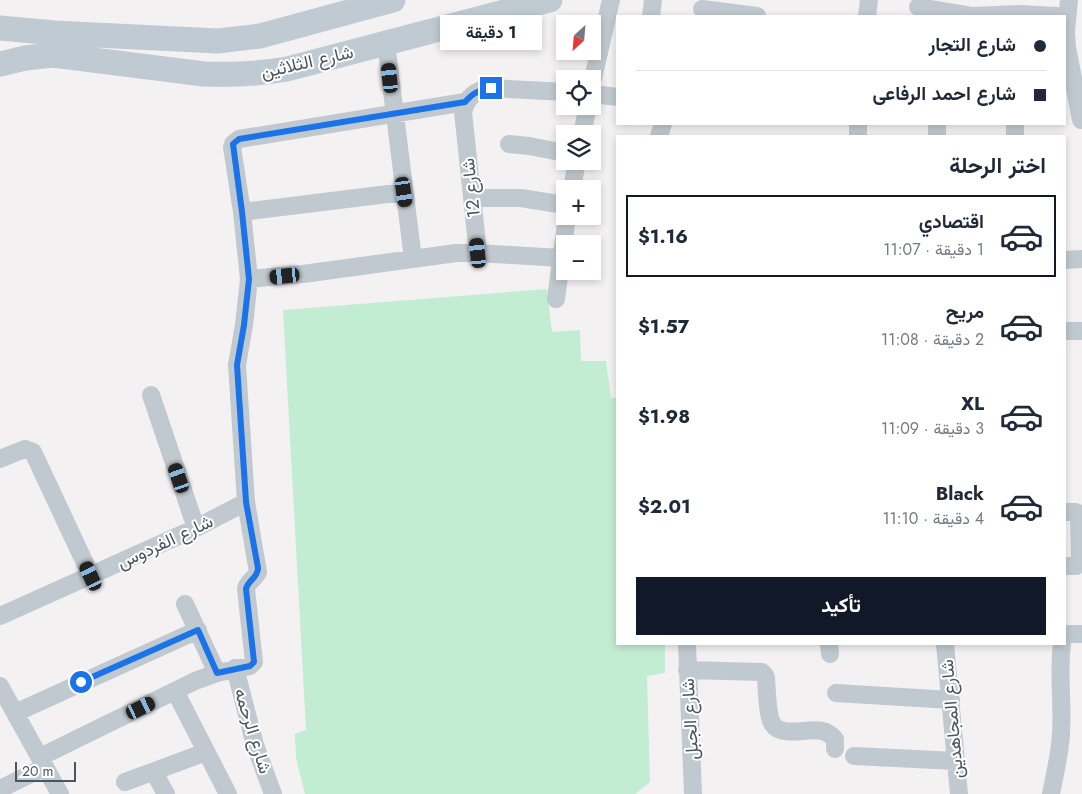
<!DOCTYPE html>
<html lang="ar">
<head>
<meta charset="utf-8">
<style>
  :root { --surface:#fff; --page:#f2f2f3; --text:#1f2937; --muted:#747a83; --line:#e0e1e3; --accent:#111827 }
  body { margin:0; font-family:Jost,Vazirmatn,sans-serif; background:var(--page); color:var(--text); direction:rtl; height:100vh; display:flex; flex-direction:column; font-size:19px; white-space:nowrap }
  * { box-sizing:border-box; margin:0 }
  p { font-size:16px; color:var(--muted) }
  .icon { flex:none; width:28px; height:28px; fill:none; stroke:currentColor; stroke-width:2; stroke-linecap:round; stroke-linejoin:round }
  .map { position:relative; flex:1; overflow:hidden; direction:ltr }
  .drawer { position:absolute; left:616px; top:135px; width:450px; height:510px; display:flex; flex-direction:column; background:var(--surface); border-radius:0px; box-shadow:0 2px 8px #0003; direction:rtl }
  .drawer>* { flex:none }
  .hud { position:absolute; left:616px; top:15px; width:450px; height:110px; border-radius:0px; box-shadow:0 2px 8px #0003; direction:rtl; display:grid; align-content:center; height:110px; padding:0 20px; background:var(--surface) }
  .needle { width:32px; rotate:206deg }
  .fabs { position:absolute; left:556px; top:15px; display:grid; gap:10px }
  .fabs a { display:grid; place-items:center; width:45px; height:45px; border-radius:0px; background:var(--surface); box-shadow:0 2px 8px #0003; font-size:25px }
  .scale { position:absolute; left:15px; bottom:12px; width:61px; box-sizing:border-box; padding-left:5px; border:2px solid #4a555e; border-top:0; font-size:14px; line-height:18px; white-space:nowrap; color:#4a555e; -webkit-text-stroke:4px #fff; paint-order:stroke }
  .end { position:absolute; width:22px; height:22px; margin:-11px; border:6px solid #1a73e8; background:#fff; box-shadow:0 0 0 2px #fff }
  .from { border-radius:50% }
  .bubble { position:absolute; height:35px; border-radius:0px; background:var(--surface); box-shadow:0 2px 8px #0003; font-size:16px; font-weight:700; line-height:35px; text-align:center; direction:rtl }
  .car { position:absolute; width:15px; height:30px; margin:-15px -8px; border-radius:6px; box-shadow:0 0 4px 1px #0007; background:linear-gradient(#222 24%,#8ab4d8 0 40%,#222 0 76%,#8ab4d8 0 86%,#222 0) }
  .hud b { display:flex; align-items:center; gap:18px; height:48px; font-size:19px }
  .hud b+b { border-top:1px solid var(--line) }
  .hud i { width:12px; height:12px; background:var(--text) }
  ul { padding:0; list-style:none }
  li { display:flex; align-items:center; gap:15px; height:82px; margin:0 10px 8px; padding:0 10px; border:2px solid transparent; border-radius:0px }
  li div { flex:1 }
  li b { display:block; font-size:19px }
  li em { font-style:normal; font-weight:700 }
  li.current { border-color:var(--accent) }
  li>.icon { width:45px; height:45px; stroke-width:1.5 }
  h2 { padding:0 20px; font-size:22px; line-height:60px }
  .button { display:flex; gap:10px; margin-top:auto; padding:10px 20px }
  .button a { flex:1; height:58px; border-radius:0px; background:var(--accent); color:#fff; font-size:20px; font-weight:700; line-height:58px; text-align:center }
  .map>svg:first-child { display:block }
</style>
</head>
<body>
<div class="map">
<svg width="1082" height="794" viewBox="0 0 1082 794">
  <rect width="100%" height="100%" fill="#f3f1f1"/>
  <!-- green -->
  <path fill="#c3edd2" d="M547 289 552 332 580 330 581 361H606L611 398H618V644H665V673L647 676 650 782 635 794H305L296 758 295 734 306 730 283 310Z"/>
  <g fill="none" stroke-linecap="round" stroke-linejoin="round">
    <!-- street -->
    <path stroke="#c0c9cf" stroke-width="18" d="M1069 0 1066 32 1067 47 1081 120
      M918 7 972 16 1020 14 1057 16
      M702 9 757 16
      M651 16 653 0
      M867 16 869 0
      M386 43 413 259
      M592 83 611 0
      M592 94 618 97
      M1015 124V136
      M582 134 588 106
      M659 136 663 124
      M858 136V124
      M937 136V124
      M509 144 529 146 565 153
      M572 189 577 161
      M472 198H521L565 205
      M242 212 404 192
      M478 253 463 112C467 97 475 90 491 88L565 92
      M1065 260 1082 259
      M249 279 303 274 456 253H478L560 258
      M556 299 567 216
      M1065 331H1082
      M151 395 196 528
      M0 459 25 449 33 452 91 576
      M1065 512H1076L1079 514 1080 562 1076 566H1065
      M185 604 217 673
      M0 616 196 528 246 502
      M1065 634H1082
      M687 644 693 794
      M829 644 830 654
      M945 644 959 794
      M235 668 255 745 273 794
      M687 670 762 672 765 675 766 678C767 691 767 705 770 718 776 741 806 727 822 731 828 732 831 735 835 739V749
      M0 686 60 794
      M175 691 228 794
      M836 693 951 700
      M15 713 198 630
      M854 756 956 761
      M40 757 195 681 217 673 250 666 254 662 246 589C247 582 255 579 258 572L246 502 237 365 244 325 249 279 242 212 232 147 233 144 239 139 465 102
      M154 772 166 794
      M125 782 206 752
      M0 789 45 767
      M1051 794C1055 773 1060 754 1061 733 1063 703 1058 674 1062 644"/>
    <!-- secondary -->
    <path stroke="#c0cad3" stroke-width="25" d="M0 28 54 33 218 41 260 36 393 0
      M0 64 25 58 53 55 204 74C232 75 259 74 287 69L550 0"/>
  </g>
  <g fill="none" stroke-linecap="round" stroke-linejoin="round">
    <!-- route -->
    <path stroke="#1a73e8" stroke-width="6" d="M81 682 198 630 217 673 250 666 254 662 246 589C248 580 258 578 258 568L246 502 237 365 244 325 249 279 242 212 233 144 239 139 465 102C473 93 479 90 491 88"/>
  </g>
  <g text-anchor="middle" dominant-baseline="central" stroke-width="4" stroke-linejoin="round" paint-order="stroke">
    <!-- street labels -->
    <g font-size="18" fill="#4a555e" stroke="#fff">
      <text transform="translate(307 62) rotate(-13)">شارع الثلاثين</text>
      <text transform="translate(471 188) rotate(-96)">شارع 12</text>
      <text transform="translate(165 542) rotate(-25)">شارع الفردوس</text>
      <text transform="translate(690 719) rotate(-93)">شارع الجبل</text>
      <text transform="translate(952 719) rotate(-95)">شارع المجاهدين</text>
      <text transform="translate(253 731) rotate(73)">شارع الرحمه</text>
    </g>
  </g>
</svg>
<div class="fabs">
<a><svg class="needle" viewBox="-14 -14 28 28"><path d="M0-13l5 13h-10z" fill="#e53935"/><path d="M0 13l5-13h-10z" fill="#747a83"/></svg></a>
<a><svg class="icon" aria-label="locate" viewBox="0 0 24 24"><circle cx="12" cy="12" r="6"/><path d="M12 2v4M12 18v4M2 12h4M18 12h4"/></svg></a>
<a><svg class="icon" aria-label="layers" viewBox="0 0 24 24"><path d="M12 4l9 5-9 5-9-5zM3 14l9 5 9-5"/></svg></a>
<a>+</a>
<a>−</a>
</div>
<div class="scale">20 m</div>
<i class="end from" style="left:81px;top:682px"></i>
<i class="end" style="left:491px;top:88px"></i>
<div class="bubble" style="left:440px;top:15px;width:102px">1 دقيقة</div>
<i class="car" style="left:390px;top:78px;rotate:354deg"></i>
<i class="car" style="left:404px;top:192px;rotate:172deg"></i>
<i class="car" style="left:478px;top:253px;rotate:354deg"></i>
<i class="car" style="left:285px;top:276px;rotate:264deg"></i>
<i class="car" style="left:179px;top:478px;rotate:341deg"></i>
<i class="car" style="left:91px;top:576px;rotate:335deg"></i>
<i class="car" style="left:141px;top:708px;rotate:64deg"></i>
<div class="hud">
<b><i class="from"></i>شارع التجار</b>
<b><i></i>شارع احمد الرفاعى</b>
</div>
<section class="drawer">
<h2>اختر الرحلة</h2>
<ul>
<li class="current"><svg class="icon" aria-label="car" viewBox="0 0 24 24"><path d="M5 17H2v-5l4-1 3-4h7l3 4 3 1v5h-3M9 17h6M6 11h13"/><circle cx="7" cy="17" r="2"/><circle cx="17" cy="17" r="2"/></svg><div><b>اقتصادي</b><p>1 دقيقة · 11:07</p></div><em>$1.16</em></li>
<li><svg class="icon" aria-label="car" viewBox="0 0 24 24"><path d="M5 17H2v-5l4-1 3-4h7l3 4 3 1v5h-3M9 17h6M6 11h13"/><circle cx="7" cy="17" r="2"/><circle cx="17" cy="17" r="2"/></svg><div><b>مريح</b><p>2 دقيقة · 11:08</p></div><em>$1.57</em></li>
<li><svg class="icon" aria-label="car" viewBox="0 0 24 24"><path d="M5 17H2v-5l4-1 3-4h7l3 4 3 1v5h-3M9 17h6M6 11h13"/><circle cx="7" cy="17" r="2"/><circle cx="17" cy="17" r="2"/></svg><div><b>XL</b><p>3 دقيقة · 11:09</p></div><em>$1.98</em></li>
<li><svg class="icon" aria-label="car" viewBox="0 0 24 24"><path d="M5 17H2v-5l4-1 3-4h7l3 4 3 1v5h-3M9 17h6M6 11h13"/><circle cx="7" cy="17" r="2"/><circle cx="17" cy="17" r="2"/></svg><div><b>Black</b><p>4 دقيقة · 11:10</p></div><em>$2.01</em></li>
</ul>
<div class="button"><a>تأكيد</a></div>
</section>
</div>
</body>
</html>
